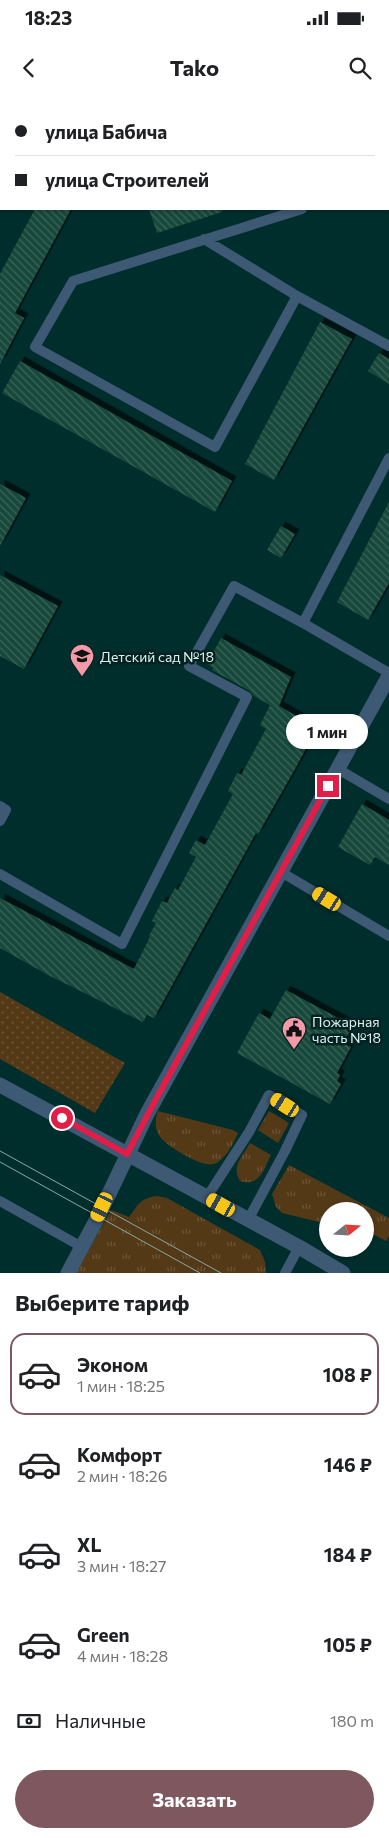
<!DOCTYPE html>
<html lang="ru">
<head>
<meta charset="utf-8">
<style>
  :root { --surface:#fff; --page:#f6f6f6; --text:#202124; --muted:#757577; --line:#e0e0e0; --accent:#7f575f }
  body { margin:0; font-family:Commissioner,sans-serif; background:var(--page); color:var(--text); height:100vh; display:flex; flex-direction:column; font-size:19px; white-space:nowrap }
  * { box-sizing:border-box; margin:0 }
  p { font-size:16px; color:var(--muted) }
  .icon { flex:none; width:28px; height:28px; fill:none; stroke:currentColor; stroke-width:2; stroke-linecap:round; stroke-linejoin:round }
  .map { position:relative; height:1173px; overflow:hidden }
  .sheet { display:flex; flex-direction:column; background:var(--surface); flex:1 }
  .sheet>* { flex:none }
  .top-card { position:absolute; left:0px; top:0px; width:390px; height:110px; box-shadow:0 1px 4px #0004; display:grid; align-content:center; height:110px; padding:0 15px; background:var(--surface) }
  .needle { width:32px; rotate:72deg }
  .fabs { position:absolute; left:319px; top:1102px; display:grid; gap:10px }
  .fabs a { display:grid; place-items:center; width:55px; height:55px; border-radius:50%; background:var(--surface); box-shadow:0 1px 4px #0004; font-size:25px }
  .end { position:absolute; width:22px; height:22px; margin:-11px; border:6px solid #e11d48; background:#fff; box-shadow:0 0 0 2px #fff }
  .from { border-radius:50% }
  .bubble { position:absolute; height:35px; border-radius:18px; background:var(--surface); box-shadow:0 1px 4px #0004; font-size:16px; font-weight:700; line-height:35px; text-align:center }
  .car { position:absolute; width:15px; height:30px; margin:-15px -8px; border-radius:6px; box-shadow:0 0 4px 1px #0007; background:linear-gradient(#f5c518 24%,#345 0 40%,#f5c518 0 76%,#345 0 86%,#f5c518 0) }
  .top-card b { display:flex; align-items:center; gap:18px; height:48px; font-size:19px }
  .top-card b+b { border-top:1px solid var(--line) }
  .top-card i { width:12px; height:12px; background:var(--text) }
  ul { padding:0; list-style:none }
  li { display:flex; align-items:center; gap:15px; height:82px; margin:0 10px 8px; padding:0 5px; border:2px solid transparent; border-radius:15px }
  li div { flex:1 }
  li b { display:block; font-size:19px }
  li em { font-style:normal; font-weight:700 }
  li.selected { border-color:var(--accent) }
  li>.icon { width:45px; height:45px; stroke-width:1.5 }
  h2 { padding:0 15px; font-size:22px; line-height:60px }
  .pay { display:flex; align-items:center; gap:12px; height:55px; padding:0 15px; font-size:19px }
  .pay p { margin-inline-start:auto }
  .button { display:flex; gap:10px; margin-top:auto; padding:10px 15px }
  .button a { flex:1; height:58px; border-radius:30px; background:var(--accent); color:#fff; font-size:20px; font-weight:700; line-height:58px; text-align:center }
  .status { display:flex; justify-content:space-between; align-items:center; height:35px; padding:0 25px; background:var(--surface); direction:ltr }
  .status svg { height:14px; fill:currentColor }
  header { display:flex; justify-content:space-between; align-items:center; height:65px; padding:0 15px; background:var(--surface); font-size:22px; font-weight:700 }
  .map>svg:first-child { display:block }
</style>
</head>
<body>
<div class="status"><b>18:23</b><svg viewBox="0 0 49 12"><path d="M0 12V9h3v3zM5 12V6h3v6zM10 12V3h3v9zM15 12V0h3v12zM26 1h20v11H26zM47 4h2v5h-2z"/></svg></div>
<header><svg class="icon" aria-label="back" viewBox="0 0 24 24"><path d="M15 5l-7 7 7 7"/></svg>Tako<svg class="icon" aria-label="search" viewBox="0 0 24 24"><circle cx="10" cy="10" r="6"/><path d="M15 15l6 6"/></svg></header>
<div class="map">
<svg width="389" height="1173" viewBox="0 0 389 1173">
  <defs>
    <pattern id="grass-tufts" width="24" height="20" patternUnits="userSpaceOnUse" patternTransform="scale(1.25)"><rect width="24" height="20" fill="#543917"/><path d="M3 7l-1-3M5 7V3M7 7l1-3M15 17l-1-3M17 17v-4M19 17l1-3" fill="none" stroke="#6c5639"/></pattern>
    <pattern id="park-dots" width="8" height="8" patternUnits="userSpaceOnUse" patternTransform="scale(1.25)"><rect width="8" height="8" fill="#543917"/><path d="M2 2h.1M6 6h.1" fill="none" stroke="#6c5639" stroke-width="1.8" stroke-linecap="round"/></pattern>
    <pattern id="building-back-hatch" width="6" height="6" patternUnits="userSpaceOnUse" patternTransform="scale(1.25)"><rect width="6" height="6" fill="#19493b"/><path d="M-1 5l2 2M0 0l6 6M5-1l2 2" fill="none" stroke="#3a6458"/></pattern>
    <filter id="shadow"><feDropShadow dx="4.5" dy="-4.5" stdDeviation="0" flood-color="#0009"/></filter>
  </defs>
  <rect width="100%" height="100%" fill="#002e2c"/>
  <!-- grass -->
  <path fill="url(#grass-tufts)" d="M158 1011 233 1030 238 1033C233 1044 228 1055 218 1062 216 1064 210 1065 207 1064 198 1064 169 1047 163 1040 155 1032 154 1021 158 1011Z
    M269 1011 289 1023 278 1043 258 1030Z
    M250 1043 271 1055C263 1070 260 1087 240 1081 231 1066 242 1057 250 1043Z
    M289 1065 389 1118V1136L386 1141 365 1130V1111H328L327 1124 282 1113 276 1107 272 1094Z
    M157 1096 167 1098 260 1150 265 1162 266 1173H76L111 1110 129 1117C139 1104 139 1099 157 1096Z"/>
  <!-- park -->
  <path fill="url(#park-dots)" d="M0 892 125 963 95 1013 0 959Z"/>
  <!-- building -->
  <path fill="url(#building-back-hatch)" filter="url(#shadow)" d="M35 109H71L15 213 24 218 0 264V174Z
    M149 109H221L222 112 157 133Z
    M320 222 352 239 274 380 245 364Z
    M379 253 389 259V284L368 271Z
    M20 261 232 381 215 412 2 293Z
    M0 384 26 398 0 446Z
    M389 402V483L368 520 337 502Z
    M281 426 295 434 281 458 267 450Z
    M0 475 58 506 24 569 0 556Z
    M221 538 291 577 279 606 314 626 308 638 311 639 295 669 258 734 256 733 154 918 147 915 143 922 48 875 0 848V798L134 869 150 837 149 836 156 823 152 821 162 801 167 803 175 788 178 790 196 757 189 753 196 740 205 745 233 694 228 691 237 673 241 675 266 629 260 625 270 605 254 596 250 591 212 570 213 568 207 564Z
    M362 704 389 720V765L375 757 370 765 338 747Z
    M286 890 353 926 343 943 351 947 337 973 340 975 337 981 341 984 330 1004 237 953 259 913 270 919Z"/>
  <g fill="none" stroke-linecap="round" stroke-linejoin="round">
    <!-- service -->
    <path stroke="#3e5974" stroke-width="10" d="M204 139 297 196 389 246
      M297 196 215 347 35 247 73 181 302 109
      M303 523 389 358
      M338 669 389 699
      M0 706 6 710 0 721
      M281 772 389 836
      M0 774 122 844 247 597 189 566 234 486 303 523 389 573
      M207 1097 249 1032 269 995 302 1015 285 1051 248 1120
      M0 1101 82 1147
      M285 1173 299 1147"/>
    <!-- minor -->
    <path stroke="#3e5974" stroke-width="15" d="M88 0 89 1
      M238 1 245 0
      M68 1173 98 1117 147 1014 389 576"/>
    <!-- tertiary -->
    <path stroke="#3e5974" stroke-width="15" d="M0 985 299 1147 343 1173"/>
    <!-- tram -->
    <path stroke="#87a9a7" stroke-width="1" d="M0 1051 221 1173
      M0 1062 200 1173"/>
  </g>
  <g fill="none" stroke-linecap="round" stroke-linejoin="round">
    <!-- route -->
    <path stroke="#e11d48" stroke-width="6" d="M62 1018 127 1054 156 999 328 686"/>
  </g>
  <!-- icons -->
  <defs>
    <symbol id="school-pin" viewBox="-11 -11 22 30"><path d="M0 17L-7.5 6A9.5 9.5 0 1 1 7.5 6Z" fill="#f39aa8" stroke="#052221"/><path d="M0-5L7-2L0 1L-7-2ZM-4 1L0 2.5L4 1V4Q0 6-4 4Z" fill="#111"/></symbol>
    <symbol id="civic-pin" viewBox="-11 -11 22 30"><path d="M0 17L-7.5 6A9.5 9.5 0 1 1 7.5 6Z" fill="#f39aa8" stroke="#052221"/><path d="M-.6-6.5H3V-4.5H.6V-3L4-1V1h2V6H-6V1h2V-1L-.6-3ZM-1.2 2.5V6h2.4V2.5Z" fill="#111"/></symbol>
  </defs>
  <g fill-rule="evenodd">
    <use href="#school-pin" x="68" y="542" width="28" height="38"/>
    <use href="#civic-pin" x="280" y="915" width="28" height="38"/>
  </g>
  <g text-anchor="middle" dominant-baseline="central" stroke-width="5" stroke-linejoin="round" paint-order="stroke">
    <!-- poi labels -->
    <g font-size="14" fill="#d6f2ef" stroke="#052221" text-anchor="start">
      <text x="100" y="556">Детский сад №18</text>
      <text x="312" y="921">Пожарная<tspan x="312" dy="16">часть №18</tspan></text>
    </g>
  </g>
</svg>
<div class="fabs">
<a><svg class="needle" viewBox="-14 -14 28 28"><path d="M0-13l5 13h-10z" fill="#e53935"/><path d="M0 13l5-13h-10z" fill="#757577"/></svg></a>
</div>
<i class="end from" style="left:62px;top:1018px"></i>
<i class="end" style="left:328px;top:686px"></i>
<div class="bubble" style="left:286px;top:614px;width:82px">1 мин</div>
<i class="car" style="left:327px;top:799px;rotate:301deg"></i>
<i class="car" style="left:285px;top:1005px;rotate:302deg"></i>
<i class="car" style="left:221px;top:1105px;rotate:299deg"></i>
<i class="car" style="left:102px;top:1107px;rotate:205deg"></i>
<div class="top-card">
<b><i class="from"></i>улица Бабича</b>
<b><i></i>улица Строителей</b>
</div>
</div>
<section class="sheet">
<h2>Выберите тариф</h2>
<ul>
<li class="selected"><svg class="icon" aria-label="car" viewBox="0 0 24 24"><path d="M5 17H2v-5l4-1 3-4h7l3 4 3 1v5h-3M9 17h6M6 11h13"/><circle cx="7" cy="17" r="2"/><circle cx="17" cy="17" r="2"/></svg><div><b>Эконом</b><p>1 мин · 18:25</p></div><em>108 ₽</em></li>
<li><svg class="icon" aria-label="car" viewBox="0 0 24 24"><path d="M5 17H2v-5l4-1 3-4h7l3 4 3 1v5h-3M9 17h6M6 11h13"/><circle cx="7" cy="17" r="2"/><circle cx="17" cy="17" r="2"/></svg><div><b>Комфорт</b><p>2 мин · 18:26</p></div><em>146 ₽</em></li>
<li><svg class="icon" aria-label="car" viewBox="0 0 24 24"><path d="M5 17H2v-5l4-1 3-4h7l3 4 3 1v5h-3M9 17h6M6 11h13"/><circle cx="7" cy="17" r="2"/><circle cx="17" cy="17" r="2"/></svg><div><b>XL</b><p>3 мин · 18:27</p></div><em>184 ₽</em></li>
<li><svg class="icon" aria-label="car" viewBox="0 0 24 24"><path d="M5 17H2v-5l4-1 3-4h7l3 4 3 1v5h-3M9 17h6M6 11h13"/><circle cx="7" cy="17" r="2"/><circle cx="17" cy="17" r="2"/></svg><div><b>Green</b><p>4 мин · 18:28</p></div><em>105 ₽</em></li>
</ul>
<div class="pay"><svg class="icon" aria-label="cash" viewBox="0 0 24 24"><path d="M3 7h18v10H3z"/><circle cx="12" cy="12" r="2"/></svg>Наличные<p>180 m</p></div>
<div class="button"><a>Заказать</a></div>
</section>
</body>
</html>
